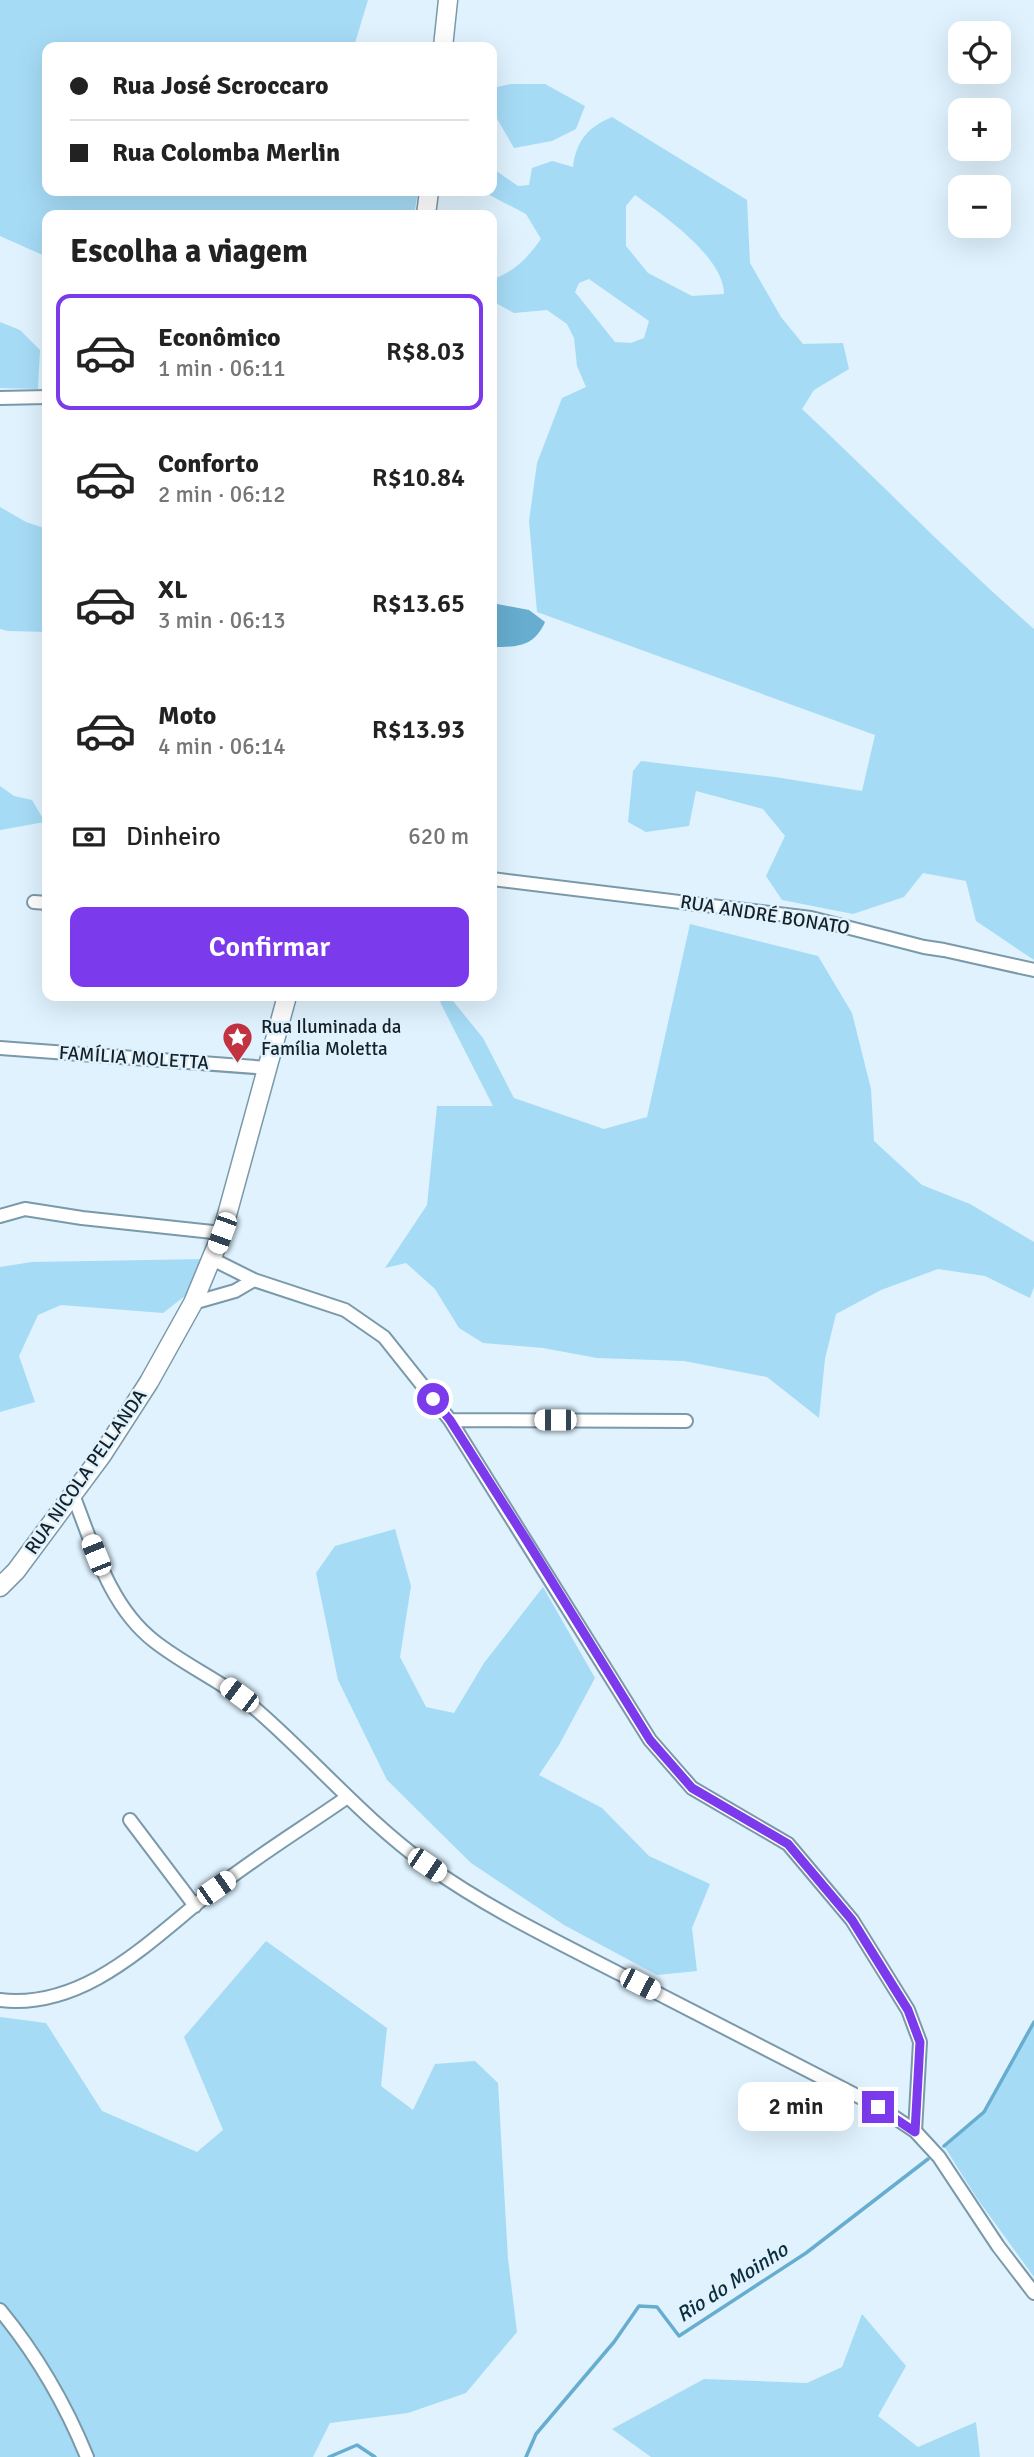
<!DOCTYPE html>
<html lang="pt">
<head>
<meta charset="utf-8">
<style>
  :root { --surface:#fff; --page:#f6f6f6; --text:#222; --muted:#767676; --line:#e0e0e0; --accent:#7c3aed }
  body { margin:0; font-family:Signika,sans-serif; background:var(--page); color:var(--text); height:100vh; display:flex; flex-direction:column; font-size:26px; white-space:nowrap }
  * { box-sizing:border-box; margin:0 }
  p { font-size:23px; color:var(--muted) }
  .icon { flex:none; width:38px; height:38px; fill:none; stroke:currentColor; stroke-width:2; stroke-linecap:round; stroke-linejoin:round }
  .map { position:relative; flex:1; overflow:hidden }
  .details { position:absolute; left:42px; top:210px; width:455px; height:791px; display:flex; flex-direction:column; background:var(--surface); border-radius:14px; box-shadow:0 7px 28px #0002 }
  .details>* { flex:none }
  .guide { position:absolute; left:42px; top:42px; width:455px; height:154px; border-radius:14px; box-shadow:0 7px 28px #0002; display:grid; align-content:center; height:154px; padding:0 28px; background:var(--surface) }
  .controls { position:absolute; left:948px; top:21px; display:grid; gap:14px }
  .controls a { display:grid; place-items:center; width:63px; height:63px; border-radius:14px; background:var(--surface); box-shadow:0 7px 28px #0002; font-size:35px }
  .end { position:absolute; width:32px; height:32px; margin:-16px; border:9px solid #7c3aed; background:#fff; box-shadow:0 0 0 4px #fff }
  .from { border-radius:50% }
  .bubble { position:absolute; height:49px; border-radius:14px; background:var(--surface); box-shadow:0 7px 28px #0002; font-size:23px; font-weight:600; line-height:49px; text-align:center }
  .car { position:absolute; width:21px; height:42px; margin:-21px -10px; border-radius:9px; box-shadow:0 0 5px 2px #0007; background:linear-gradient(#fff 24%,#345 0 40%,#fff 0 76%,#345 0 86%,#fff 0) }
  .guide b { display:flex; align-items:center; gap:24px; height:66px; font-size:26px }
  .guide b+b { border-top:2px solid var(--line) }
  .guide i { width:18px; height:18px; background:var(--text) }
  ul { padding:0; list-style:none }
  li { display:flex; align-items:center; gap:21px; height:116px; margin:0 14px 10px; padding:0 14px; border:4px solid transparent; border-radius:14px }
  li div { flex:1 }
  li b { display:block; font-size:26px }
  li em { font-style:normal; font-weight:600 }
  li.selected { border-color:var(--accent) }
  li>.icon { width:63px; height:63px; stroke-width:1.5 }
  h2 { padding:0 28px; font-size:32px; line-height:84px }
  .pay { display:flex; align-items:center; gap:18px; height:77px; padding:0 28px; font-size:26px }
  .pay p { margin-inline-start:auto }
  .button { display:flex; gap:14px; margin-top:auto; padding:14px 28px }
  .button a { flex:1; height:80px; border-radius:14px; background:var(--accent); color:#fff; font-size:28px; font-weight:600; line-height:80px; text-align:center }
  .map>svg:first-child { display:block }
</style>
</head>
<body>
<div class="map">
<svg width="1034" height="2457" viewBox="0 0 1034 2457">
  <rect width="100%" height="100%" fill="#dff2fd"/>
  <!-- green -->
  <path fill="#a6dbf6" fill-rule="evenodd" d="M0 0H368L355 43 351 47H47V191H418L414 215H47V257L0 236Z
    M511 84H545L585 106 576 129 552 141 514 148 492 110V88Z
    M612 117 747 200 750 263 781 317 803 344 843 343 849 369 814 390 802 409C880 482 954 559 1034 629V960L976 921 966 881 923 873 904 897 853 914 782 900 766 876 785 836 763 809 696 791 689 826 646 832 628 822 633 771 641 761 775 777 862 791 875 735 537 612 529 521 537 463 562 398 586 387 577 366 574 338 567 324 547 310 514 313 492 301V279C515 272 527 258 541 239L526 214 482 191H492V168L518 186 529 185 532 168 552 161 573 167C576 141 588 127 612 117ZM635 195C663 215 724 257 724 294L692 296 648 273 626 246V206ZM589 279 649 321 644 338 631 343 615 342 575 292 579 283Z
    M0 322 20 330 40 350 38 389 0 388Z
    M0 507 26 522 47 529V632L8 631 0 629Z
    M0 786 14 796 32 800 45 822 0 830Z
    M690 924 818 956 852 1013 871 1089 874 1141 922 1185 970 1204 1034 1242V1287L1030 1298 985 1276 938 1269 881 1290 836 1314 825 1359 819 1418 767 1377 684 1361 597 1358 543 1348 483 1343 459 1328 435 1289 406 1263 385 1268 427 1205 437 1106H493L440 1002 449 996 483 1038 514 1098 604 1129 647 1117Z
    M205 1259 190 1292 163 1313 61 1305 38 1315 19 1356 35 1402 0 1412V1267L32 1262Z
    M395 1529 411 1586 400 1657 426 1707 454 1713 484 1663 543 1587 595 1678 559 1745 539 1775 602 1808 649 1856 710 1884 692 1928 697 1971 657 1975 564 1925 471 1863 387 1780 338 1680 316 1573 335 1546Z
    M266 1941 387 2028 381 2086 413 2110 435 2064 475 2061 498 2083 508 2259 517 2332 466 2393 408 2413 330 2423 313 2457H0V2017L46 2023 102 2111 197 2152 223 2130 184 2037Z
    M1034 2022V2277L976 2197 944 2146 984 2112Z
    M862 2314 906 2366 878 2416 918 2447 976 2422 980 2457H651L612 2429 704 2379 807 2383 842 2367Z"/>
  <!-- water -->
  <path fill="#67adcf" d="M492 603 529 610 545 622C534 647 517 647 492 647Z"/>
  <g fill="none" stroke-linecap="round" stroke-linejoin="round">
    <!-- stream -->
    <path stroke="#67adcf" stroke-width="3.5" d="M944 2146 984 2112 1034 2022
      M329 2457 357 2445 375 2457
      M526 2457 536 2434 614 2342 639 2306 657 2307 679 2336 806 2253 928 2159"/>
    <defs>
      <path id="street" d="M0 398 47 397
        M492 879 811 918 924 947 944 950 1034 970
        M34 902 47 903
        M0 1048 268 1068
        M0 1216 25 1209 82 1218 222 1233
        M212 1259 254 1280 345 1310 384 1337 450 1420 650 1740 692 1788 788 1844 852 1920 908 2010 920 2042 915 2131
        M193 1303 235 1291 254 1280
        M450 1420 686 1421
        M73 1495C93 1545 109 1606 154 1641 187 1667 226 1683 259 1712 316 1762 365 1820 427 1865 487 1908 554 1940 620 1974 706 2018 792 2063 879 2107L915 2131 939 2157 998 2246 1034 2293
        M130 1820 195 1906
        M0 2000C87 2010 152 1938 215 1889 257 1856 303 1828 346 1798
        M0 2310C37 2355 65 2403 87 2457"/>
      <path id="secondary" d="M443 47 448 0
        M426 215 429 191
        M0 1587 16 1571 102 1455 149 1382 193 1303 222 1233 287 996"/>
    </defs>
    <!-- street casing -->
    <use href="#street" stroke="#7a99a9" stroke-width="16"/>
    <!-- secondary casing -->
    <use href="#secondary" stroke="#7a99a9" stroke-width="21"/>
    <!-- street -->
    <use href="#street" stroke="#fff" stroke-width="12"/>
    <!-- secondary -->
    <use href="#secondary" stroke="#fff" stroke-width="18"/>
  </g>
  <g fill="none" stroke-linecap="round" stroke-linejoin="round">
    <!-- route -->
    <path stroke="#7c3aed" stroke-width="9" d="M433 1399 450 1420 527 1541 650 1740 692 1788 788 1844 852 1920 908 2010 920 2042 915 2132 878 2107"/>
  </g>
  <!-- icons -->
  <defs>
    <symbol id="sight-pin" viewBox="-11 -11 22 30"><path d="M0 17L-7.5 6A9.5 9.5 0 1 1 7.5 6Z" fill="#c23241" stroke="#dff2fd"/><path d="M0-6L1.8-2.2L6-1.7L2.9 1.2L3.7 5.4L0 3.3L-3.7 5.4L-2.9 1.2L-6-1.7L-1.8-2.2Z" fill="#fff"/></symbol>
  </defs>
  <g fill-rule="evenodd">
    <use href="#sight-pin" x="220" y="1020" width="35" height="47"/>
  </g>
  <g text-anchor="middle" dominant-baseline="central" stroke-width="5" stroke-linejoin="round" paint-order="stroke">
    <!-- street labels -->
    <g font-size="19" fill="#152127" stroke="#dff2fd">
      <text transform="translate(765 915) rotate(9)">RUA ANDRÉ BONATO</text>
      <text transform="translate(134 1058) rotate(4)">FAMÍLIA MOLETTA</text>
      <text transform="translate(86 1472) rotate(-55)">RUA NICOLA PELLANDA</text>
    </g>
    <!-- poi labels -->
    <g font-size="19" fill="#152127" stroke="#dff2fd" text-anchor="start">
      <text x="261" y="1027">Rua Iluminada da<tspan x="261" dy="22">Família Moletta</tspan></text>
    </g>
    <!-- water labels -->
    <g font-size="21" font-style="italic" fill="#0b2d3c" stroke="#dff2fd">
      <text transform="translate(732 2282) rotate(-33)">Rio do Moinho</text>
    </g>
  </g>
</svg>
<div class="controls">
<a><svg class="icon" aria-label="locate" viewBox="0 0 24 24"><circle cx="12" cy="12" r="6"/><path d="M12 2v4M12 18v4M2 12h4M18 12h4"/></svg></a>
<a>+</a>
<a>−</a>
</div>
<i class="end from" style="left:433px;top:1399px"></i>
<i class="end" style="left:878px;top:2107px"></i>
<div class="bubble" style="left:738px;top:2082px;width:116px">2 min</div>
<i class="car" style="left:222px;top:1233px;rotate:200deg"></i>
<i class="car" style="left:555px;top:1420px;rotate:270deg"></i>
<i class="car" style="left:96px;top:1555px;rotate:338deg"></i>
<i class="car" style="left:239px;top:1695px;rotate:307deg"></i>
<i class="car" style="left:427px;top:1865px;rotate:124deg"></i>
<i class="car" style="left:216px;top:1888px;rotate:55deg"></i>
<i class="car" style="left:640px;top:1984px;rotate:117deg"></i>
<div class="guide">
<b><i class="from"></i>Rua José Scroccaro</b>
<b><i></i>Rua Colomba Merlin</b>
</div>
<section class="details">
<h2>Escolha a viagem</h2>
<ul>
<li class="selected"><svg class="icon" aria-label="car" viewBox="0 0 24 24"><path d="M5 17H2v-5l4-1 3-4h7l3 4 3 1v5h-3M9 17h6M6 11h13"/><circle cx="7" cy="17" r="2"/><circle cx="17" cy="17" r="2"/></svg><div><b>Econômico</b><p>1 min · 06:11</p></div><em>R$8.03</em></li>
<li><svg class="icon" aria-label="car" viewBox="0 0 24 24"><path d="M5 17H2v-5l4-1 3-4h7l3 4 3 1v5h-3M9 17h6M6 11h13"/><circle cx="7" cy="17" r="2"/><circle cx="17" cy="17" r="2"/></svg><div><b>Conforto</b><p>2 min · 06:12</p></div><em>R$10.84</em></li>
<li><svg class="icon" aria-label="car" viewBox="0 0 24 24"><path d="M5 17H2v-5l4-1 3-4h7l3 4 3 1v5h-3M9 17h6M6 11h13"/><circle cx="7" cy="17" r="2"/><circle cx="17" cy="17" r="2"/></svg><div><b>XL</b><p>3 min · 06:13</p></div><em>R$13.65</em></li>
<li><svg class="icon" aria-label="car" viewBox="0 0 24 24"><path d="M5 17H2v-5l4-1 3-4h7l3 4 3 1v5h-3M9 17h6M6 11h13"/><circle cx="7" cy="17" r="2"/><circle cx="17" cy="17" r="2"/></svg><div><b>Moto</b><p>4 min · 06:14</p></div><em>R$13.93</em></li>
</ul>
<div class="pay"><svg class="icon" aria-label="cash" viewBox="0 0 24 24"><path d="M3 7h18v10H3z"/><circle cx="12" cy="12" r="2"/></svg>Dinheiro<p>620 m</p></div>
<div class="button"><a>Confirmar</a></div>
</section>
</div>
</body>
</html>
